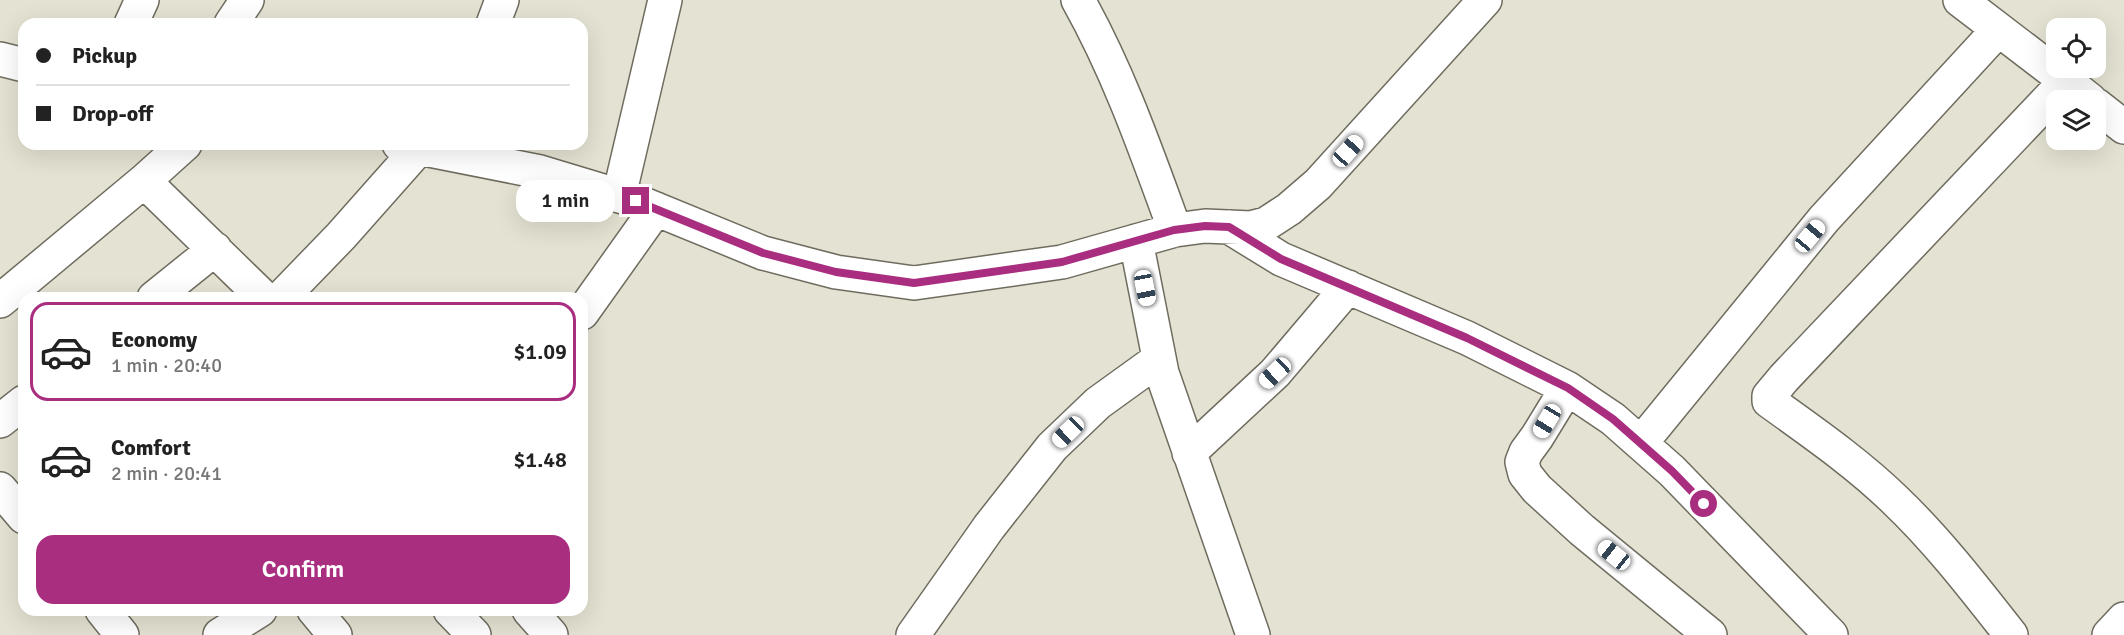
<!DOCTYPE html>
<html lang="en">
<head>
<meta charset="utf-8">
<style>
  :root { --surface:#fff; --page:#f2f2f2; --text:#222; --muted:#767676; --line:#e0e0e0; --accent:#aa2e80 }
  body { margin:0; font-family:Signika,sans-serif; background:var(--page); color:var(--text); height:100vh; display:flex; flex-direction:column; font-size:22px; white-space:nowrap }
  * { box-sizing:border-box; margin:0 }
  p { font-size:20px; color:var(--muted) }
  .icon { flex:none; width:33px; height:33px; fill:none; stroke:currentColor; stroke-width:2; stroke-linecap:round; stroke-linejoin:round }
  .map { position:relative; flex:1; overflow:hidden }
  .side { position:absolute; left:18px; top:292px; width:570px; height:324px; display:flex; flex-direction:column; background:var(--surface); border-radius:18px; box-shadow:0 6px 24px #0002 }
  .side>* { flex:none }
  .banner { position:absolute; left:18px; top:18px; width:570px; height:132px; border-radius:18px; box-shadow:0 6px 24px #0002; display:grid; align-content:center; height:132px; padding:0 18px; background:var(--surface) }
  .controls { position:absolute; left:2046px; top:18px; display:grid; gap:12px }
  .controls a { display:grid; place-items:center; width:60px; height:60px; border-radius:12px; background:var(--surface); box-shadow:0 6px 24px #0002; font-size:30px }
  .end { position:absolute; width:27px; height:27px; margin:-14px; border:8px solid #aa2e80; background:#fff; box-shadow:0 0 0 3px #fff }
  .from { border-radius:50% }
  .bubble { position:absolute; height:42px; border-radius:18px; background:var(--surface); box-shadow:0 6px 24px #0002; font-size:20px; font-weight:600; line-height:42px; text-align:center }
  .car { position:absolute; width:18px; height:36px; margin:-18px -9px; border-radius:8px; box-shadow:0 0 4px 2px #0007; background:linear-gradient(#fff 24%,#345 0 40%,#fff 0 76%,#345 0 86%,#fff 0) }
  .banner b { display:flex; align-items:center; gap:21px; height:57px; font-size:22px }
  .banner b+b { border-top:2px solid var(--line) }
  .banner i { width:15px; height:15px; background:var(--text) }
  ul { padding:10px 0 0; list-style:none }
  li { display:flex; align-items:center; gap:18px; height:99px; margin:0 12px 9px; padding:0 6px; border:3px solid transparent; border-radius:18px }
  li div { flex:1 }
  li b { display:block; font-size:22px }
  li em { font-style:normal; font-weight:600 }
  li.active { border-color:var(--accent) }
  li>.icon { width:54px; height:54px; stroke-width:1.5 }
  .button { display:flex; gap:12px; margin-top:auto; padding:12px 18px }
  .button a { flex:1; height:69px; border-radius:18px; background:var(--accent); color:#fff; font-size:24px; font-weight:600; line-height:69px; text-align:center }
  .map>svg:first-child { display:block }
</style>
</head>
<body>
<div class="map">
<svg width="2124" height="635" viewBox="0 0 2124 635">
  <rect width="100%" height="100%" fill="#e4e2d2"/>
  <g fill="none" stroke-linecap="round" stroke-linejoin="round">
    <defs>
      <path id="street" d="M1078 0C1119 73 1146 151 1175 230
        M1960 0 2066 81
        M131 24 142 0
        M231 24 247 0
        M493 24 502 0
        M0 59 24 65
        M2096 105 2124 127
        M399 144 540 172 636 201 763 253 836 272 914 283 1062 262 1175 230 1205 226 1251 228 1266 224 1289 209 1318 184 1485 0
        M144 181 264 298
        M619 196 665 0
        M1229 227 1281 259 1467 338 1567 388 1613 419 1672 471 1831 635
        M1136 241 1162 373 1253 635
        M154 298 215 249
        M281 298 341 236 419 148
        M0 301 144 181 185 144
        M582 313 656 209
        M1567 388 1537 437 1526 452 1522 462 1525 474 1537 489 1582 530 1710 635
        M0 421 24 402
        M1641 443 1824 219 1998 30
        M1189 453 1275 373 1348 287
        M0 489 24 517
        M102 610 122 635
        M314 610 335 635
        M450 610 474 635
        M529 610 551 635
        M220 635 260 610
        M913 635 989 527 1052 447 1098 403 1159 359
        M2011 635C1974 588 1938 541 1895 500 1857 463 1812 432 1769 401V396L1784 378 2066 81 2090 100
        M2109 635 2124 619"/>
    </defs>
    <!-- street casing -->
    <use href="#street" stroke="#6f6c5f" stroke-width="36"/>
    <!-- street -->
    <use href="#street" stroke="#fff" stroke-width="33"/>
  </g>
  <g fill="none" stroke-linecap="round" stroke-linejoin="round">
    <!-- route -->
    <path stroke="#aa2e80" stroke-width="8" d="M636 201 763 253 836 272 914 283 1062 262 1174 230 1205 226 1229 227 1281 259 1467 338 1568 388 1613 419 1672 471 1704 504"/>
  </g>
</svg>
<div class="controls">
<a><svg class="icon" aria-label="locate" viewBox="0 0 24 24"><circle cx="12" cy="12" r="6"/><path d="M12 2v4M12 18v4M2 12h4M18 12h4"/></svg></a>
<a><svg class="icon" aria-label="layers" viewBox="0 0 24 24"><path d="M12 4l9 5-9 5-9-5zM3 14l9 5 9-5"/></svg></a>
</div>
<i class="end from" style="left:1704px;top:504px"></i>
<i class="end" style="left:636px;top:201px"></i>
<div class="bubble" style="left:516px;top:180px;width:99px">1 min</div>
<i class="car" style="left:1348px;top:151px;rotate:42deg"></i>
<i class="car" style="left:1810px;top:236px;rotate:40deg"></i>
<i class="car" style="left:1145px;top:288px;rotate:169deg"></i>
<i class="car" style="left:1275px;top:373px;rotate:227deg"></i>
<i class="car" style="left:1547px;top:421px;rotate:211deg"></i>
<i class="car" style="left:1068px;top:432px;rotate:226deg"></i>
<i class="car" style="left:1614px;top:555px;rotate:309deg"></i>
<div class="banner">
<b><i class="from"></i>Pickup</b>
<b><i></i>Drop-off</b>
</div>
<section class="side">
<ul>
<li class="active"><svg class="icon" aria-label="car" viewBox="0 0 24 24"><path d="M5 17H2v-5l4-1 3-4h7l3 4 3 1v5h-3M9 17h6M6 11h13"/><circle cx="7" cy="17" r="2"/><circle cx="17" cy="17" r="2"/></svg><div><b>Economy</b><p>1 min · 20:40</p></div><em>$1.09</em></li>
<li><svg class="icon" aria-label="car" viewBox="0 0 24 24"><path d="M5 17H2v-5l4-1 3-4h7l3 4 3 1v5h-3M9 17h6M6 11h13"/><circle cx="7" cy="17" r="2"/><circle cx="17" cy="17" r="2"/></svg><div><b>Comfort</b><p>2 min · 20:41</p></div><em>$1.48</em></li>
</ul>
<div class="button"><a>Confirm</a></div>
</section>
</div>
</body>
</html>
